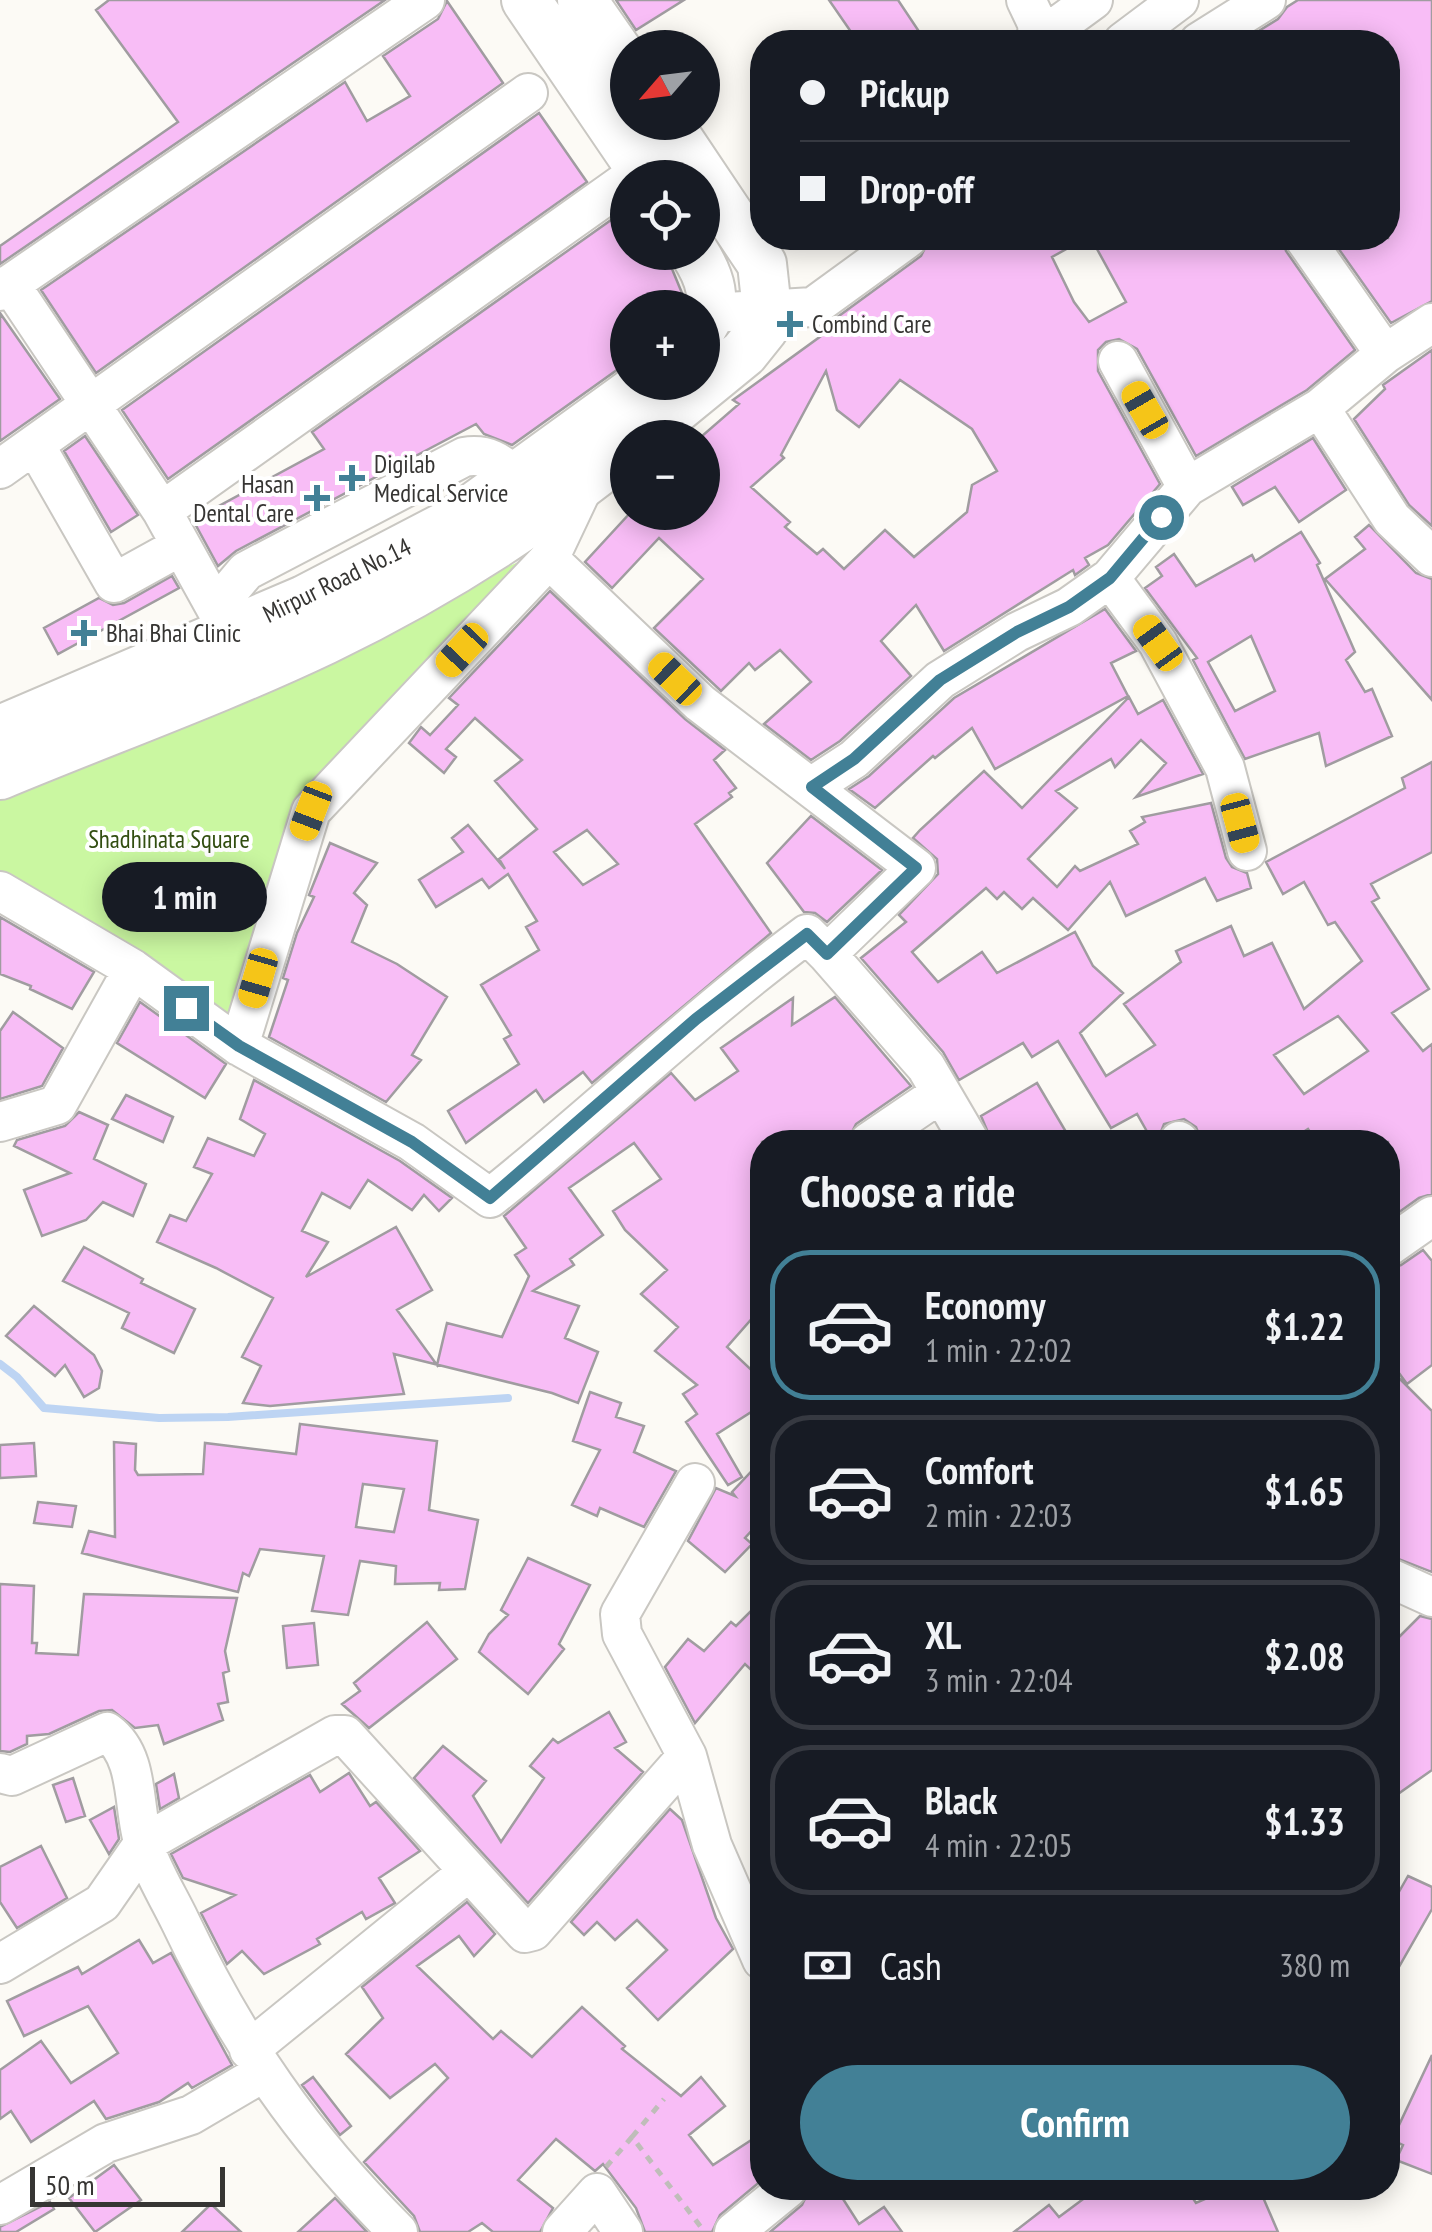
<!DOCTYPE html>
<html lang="en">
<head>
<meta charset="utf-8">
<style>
  :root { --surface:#171b24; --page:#20242c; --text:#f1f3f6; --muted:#9ea1a6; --line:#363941; --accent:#428096 }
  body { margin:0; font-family:"PT Sans Narrow",sans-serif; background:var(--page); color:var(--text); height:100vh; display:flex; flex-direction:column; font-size:38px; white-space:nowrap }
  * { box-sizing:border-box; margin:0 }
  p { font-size:32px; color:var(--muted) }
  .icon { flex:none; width:55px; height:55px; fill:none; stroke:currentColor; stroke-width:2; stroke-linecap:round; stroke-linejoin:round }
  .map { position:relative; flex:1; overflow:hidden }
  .sheet { position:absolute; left:750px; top:1130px; width:650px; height:1070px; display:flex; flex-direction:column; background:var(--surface); border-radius:40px; box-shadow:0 5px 25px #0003 }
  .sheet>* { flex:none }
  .hud { position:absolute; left:750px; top:30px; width:650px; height:220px; border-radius:40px; box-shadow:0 5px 25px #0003; display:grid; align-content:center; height:220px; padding:0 50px; background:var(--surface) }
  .needle { width:65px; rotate:242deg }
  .controls { position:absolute; left:610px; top:30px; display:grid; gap:20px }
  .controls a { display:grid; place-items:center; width:110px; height:110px; border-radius:50%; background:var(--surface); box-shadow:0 5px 25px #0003; font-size:50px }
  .scale { position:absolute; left:30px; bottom:25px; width:195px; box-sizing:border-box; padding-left:10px; border:5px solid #363533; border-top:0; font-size:28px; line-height:35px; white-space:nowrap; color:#363533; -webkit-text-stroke:8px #fff; paint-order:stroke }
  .end { position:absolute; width:45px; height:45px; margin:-22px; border:12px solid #428096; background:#fff; box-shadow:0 0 0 5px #fff }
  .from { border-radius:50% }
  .bubble { position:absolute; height:70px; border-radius:35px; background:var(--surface); box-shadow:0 5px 25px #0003; font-size:32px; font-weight:700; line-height:70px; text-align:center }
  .car { position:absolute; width:30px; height:60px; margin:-30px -15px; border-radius:12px; box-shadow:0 0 8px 2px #0007; background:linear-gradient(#f5c518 24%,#345 0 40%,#f5c518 0 76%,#345 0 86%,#f5c518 0) }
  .hud b { display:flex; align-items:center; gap:35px; height:95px; font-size:38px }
  .hud b+b { border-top:2px solid var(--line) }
  .hud i { width:25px; height:25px; background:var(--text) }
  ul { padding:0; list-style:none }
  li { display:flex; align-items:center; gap:30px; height:150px; margin:0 20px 15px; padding:0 30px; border:5px solid var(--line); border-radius:40px }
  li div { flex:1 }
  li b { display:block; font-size:38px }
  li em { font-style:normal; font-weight:700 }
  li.selected { border-color:var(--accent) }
  li>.icon { width:90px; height:90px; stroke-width:1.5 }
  h2 { padding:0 50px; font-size:45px; line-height:120px }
  .pay { display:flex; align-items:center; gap:25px; height:110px; padding:0 50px; font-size:38px }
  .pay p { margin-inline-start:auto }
  .action { display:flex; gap:20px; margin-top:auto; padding:20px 50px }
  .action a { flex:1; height:115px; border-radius:60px; background:var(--accent); color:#fff; font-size:40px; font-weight:700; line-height:115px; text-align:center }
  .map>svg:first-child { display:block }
</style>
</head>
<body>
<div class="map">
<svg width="1432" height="2232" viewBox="0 0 1432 2232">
  <rect width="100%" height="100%" fill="#fcfaf5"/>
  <!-- green -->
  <path fill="#caf7a1" d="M537 554 297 816 227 1018 0 878V785Z"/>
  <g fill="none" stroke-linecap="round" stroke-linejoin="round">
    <!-- stream -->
    <path stroke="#bdd4f3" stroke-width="8" d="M0 1364 17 1377 44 1408 159 1418 228 1417 508 1398"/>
  </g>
  <!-- building -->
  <path fill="#f8bdf6" stroke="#a09ca0" stroke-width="2.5" fill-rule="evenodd" d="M109 0H385L0 264V246L178 122 96 10Z
    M616 0H684L636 30Z
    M829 0H898L926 42H858Z
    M1298 0H1432V301L1391 323 1331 238H1388V42H1241L1278 19 1287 7Z
    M447 1 503 83 96 373 41 290 345 82 367 121 410 96 383 56 438 19Z
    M539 113 587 182 168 479 122 410Z
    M628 208V252H665L684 298 682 308H628V362L512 445 484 434 476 424 236 551 218 566 193 520 324 449 312 432Z
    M930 238H1086L1052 257 1074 302 1089 322 1126 302 1091 238H1282L1286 251 1355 350 1307 390 1196 456 1137 349 1119 339 1106 342 1098 350V371L1160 484 1108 545 1085 558 1089 565 1075 575 1073 570 944 651 916 605 881 641 911 676 840 741 811 760 764 724 811 682 780 650 755 670 749 663 721 691 654 628 703 579 659 538 612 588 585 562 631 512H702V436L739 404 733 400 832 328 828 324 921 256ZM826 371 837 410 859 427 900 380 972 429 997 471 972 485 967 512 914 557 885 530 844 569 823 549 817 554 785 527 790 522 751 487 784 458 781 455Z
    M0 313 60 399 0 441Z
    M1432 350V526L1409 505 1354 419 1385 389 1383 385Z
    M85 436 138 515 111 532 64 451Z
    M1313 438 1346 490 1299 522 1275 487 1243 505 1232 487Z
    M1369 525 1416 573 1432 579V700L1325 579 1365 549 1355 537Z
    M1301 532 1320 563 1317 565 1355 652 1346 660 1365 692 1372 689 1392 736 1326 766 1319 733 1245 759 1193 660 1197 658 1145 588 1162 576 1156 567 1174 554 1196 586 1252 555 1255 561ZM1251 636 1275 691 1235 711 1208 662Z
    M172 576 179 588 58 654 44 628 99 598 113 605 124 603Z
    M550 591 685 719 725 750 714 760 736 788 729 793 732 797 695 824 771 933 592 1083 583 1072 544 1102 536 1090 466 1143 448 1111 519 1064 504 1039 511 1035 481 985 539 950 526 927 537 921 508 874 489 888 482 879 436 907 419 880 463 852 452 838 468 825 505 869 499 859 537 829 495 781 522 760 475 718 446 749 456 757 444 773 409 743 421 727 430 735 458 705 449 698ZM587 830 618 864 583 885 554 852Z
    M1105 609 1136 651 1111 663 1128 696 995 769 972 728 935 758 933 756 875 808 849 789 869 776 954 698Z
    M1129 697 1138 714 1163 700 1203 774 1136 797 1166 763 1141 740 1115 767 1111 759 1056 791 1077 808 1028 859 1057 887 1075 866 1080 871 1138 844 1130 831 1145 822 1142 817 1211 803 1226 858 1232 867 1247 873 1251 888 1217 901 1205 878 1126 916 1110 882 1068 930 1033 898 1022 909 1004 892 997 899 986 888 912 952 938 982 982 952 997 973 1075 932 1093 966 1123 993 1080 1033 1106 1076 1155 1045 1124 1004 1181 962 1176 951 1231 926 1244 956 1272 943 1304 1009 1362 961 1335 922 1328 925 1304 882 1283 894 1266 862 1405 788 1402 778 1432 762V852L1371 884 1379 898 1372 902 1429 989 1392 1013 1423 1051 1432 1044V1194L1419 1198 1388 1220V1142H1317L1308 1129 1288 1142H1202L1196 1127 1184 1119 1164 1124 1157 1142H1153L1137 1114 1111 1128 1058 1041 1032 1057 1023 1043 959 1080 943 1052 861 958 906 922 899 915 938 874 937 859 913 838 920 830 984 771 1022 808ZM1338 1016 1368 1051 1304 1094 1274 1055Z
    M811 816 882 870 827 922 815 913 804 912 767 863Z
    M330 843 377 863 354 893 367 905 352 942 397 964 447 997 412 1055 421 1060 386 1102 269 1037 288 980 283 978 297 933 314 897 309 895Z
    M0 917 94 972 72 1009 30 989 31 986 0 974Z
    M835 997 911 1086 856 1124 847 1142H762V1307L727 1347 762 1380V1405L717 1434 742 1477 728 1485 686 1422 697 1414 683 1394 697 1385 655 1351 678 1327 641 1294 667 1270 625 1230 613 1211 661 1179 634 1143 569 1188 603 1235 570 1259 574 1265 533 1291 579 1306 565 1338 598 1352 578 1403 552 1393 394 1354 404 1394 270 1406 243 1403 261 1366 242 1357 273 1298 216 1268 157 1242 170 1215 186 1221 212 1174 194 1167 208 1138 254 1156 265 1134 240 1119 254 1080 400 1161 452 1198 439 1211 424 1195 412 1210 368 1180 350 1208 322 1193 302 1231 328 1242 306 1277 396 1227 432 1290 397 1310 437 1365 447 1323 502 1337 529 1276 515 1255 526 1248 504 1216 671 1073 695 1100 738 1071 721 1048 793 998 792 1025Z
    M140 1002 226 1064 205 1098 117 1043Z
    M13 1012 63 1048 42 1086 0 1099V1031Z
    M1037 1083 1072 1142H992L981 1116Z
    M126 1095 173 1117 163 1142 112 1119Z
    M79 1112 108 1125 94 1159 146 1184 133 1216 103 1202 86 1220 42 1236 24 1190 70 1173 14 1146 17 1140 65 1126Z
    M84 1247 143 1279 141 1283 195 1309 174 1353 122 1328 129 1313 63 1281Z
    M1423 1250 1432 1261V1365L1407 1384 1388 1358V1269L1401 1265Z
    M34 1306 94 1355 102 1371 99 1388 84 1397 65 1365 55 1376 6 1336Z
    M1388 1367 1432 1411V1572L1388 1555Z
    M590 1392 621 1403 616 1417 644 1426 634 1452 676 1471 644 1527 600 1508 597 1516 572 1505 600 1450 573 1441Z
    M300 1424 437 1441 429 1510 478 1520 465 1589 439 1590 440 1583 395 1584 396 1566 360 1561 348 1615 312 1611 324 1556 260 1549 249 1576 243 1573 238 1592 82 1553 89 1531 115 1537 114 1442 136 1444 135 1470 138 1475 203 1474 205 1443 296 1454ZM363 1484 404 1489 394 1532 356 1527Z
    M34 1443 36 1476 0 1478V1445Z
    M762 1460V1538L755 1527 745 1538 752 1544 725 1572 688 1541 716 1488 735 1496 732 1492Z
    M38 1502 76 1506 72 1527 34 1523Z
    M528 1558 590 1585 559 1644 564 1649 528 1694 479 1652 489 1634 508 1615 501 1610Z
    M0 1584 34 1586 32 1643H37L36 1653 78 1655 84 1594 237 1598 225 1651 229 1671 223 1673 228 1702 218 1704 223 1720 164 1744 158 1725 135 1728 112 1710 99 1711 49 1734 27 1736V1744L10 1752 0 1751Z
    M762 1600V1680L745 1664 695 1723 665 1667 688 1639 704 1651 731 1622 736 1626Z
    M1420 1616 1432 1619V1770L1388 1801V1648Z
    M427 1622 457 1659 369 1728 342 1704 360 1691 354 1683Z
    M314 1623 318 1665 287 1668 283 1626Z
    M609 1712 626 1742 615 1748 643 1772 528 1903 414 1778 443 1746 486 1781 473 1796 501 1842 544 1778 530 1766 553 1739 558 1743Z
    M349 1773 370 1806 376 1802 420 1851 379 1878 395 1903 366 1919 362 1912 317 1939 320 1944 264 1974 242 1951 227 1964 201 1913 235 1895 183 1878 171 1854 310 1775 320 1792Z
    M174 1774 179 1798 160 1809 156 1784Z
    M73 1778 85 1816 66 1822 53 1785Z
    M114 1807 119 1839 109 1854 90 1820Z
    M670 1809 682 1820 716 1918 733 1949 658 2020 627 1988 667 1950 637 1920 615 1940 597 1922 584 1935 571 1922Z
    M41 1846 67 1898 17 1928 0 1902V1867Z
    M1408 1876 1432 1887V1909L1388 1986V1911Z
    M467 1902 495 1934 474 1956 459 1936 417 1966 493 2039 501 2031 532 2057 582 2007 625 2046 622 2049 681 2096 701 2077 725 2106 689 2135 713 2165 762 2133V2180L720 2215 712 2232H645L636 2208 603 2164 595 2171 556 2139 518 2180 553 2208 540 2232H493L482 2223 468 2232H420L414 2216 364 2162 448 2078 435 2064 390 2098 346 2054 383 2018 362 1987Z
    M139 1940 153 1963 171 1953 232 2065 192 2088 188 2083 159 2102 106 2119 94 2101 31 2142 11 2111 0 2119V2070L41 2041 71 2083 118 2053 88 2006 24 2036 7 2001 78 1967 82 1974Z
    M1432 2055V2174L1396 2160 1403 2145 1392 2140Z
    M313 2077 351 2126 340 2135 302 2085Z
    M114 2165 141 2200 95 2232 69 2198Z
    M810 2188H836L859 2224 884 2207 902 2232H770L802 2205Z
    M1098 2188H1186L1196 2203 1230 2188H1259L1278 2232H1014L1049 2205 1059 2217Z
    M335 2198 367 2232H298Z
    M50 2202 54 2209 16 2232H0V2227Z
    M211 2204 241 2232H182Z"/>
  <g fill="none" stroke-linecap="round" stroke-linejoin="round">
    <defs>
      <path id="minor" d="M1026 0 1037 23 1038 42
        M1041 38 1093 0
        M1123 42 1179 0
        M1199 42 1266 0
        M10 284 162 511 229 632
        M0 291 425 0
        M711 313 813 307 908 238
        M1385 354 1432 323
        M1118 361 1187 487
        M1320 408 1392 519 1432 557
        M35 445 114 583 181 546
        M0 469 528 93
        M162 511 628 180
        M1110 578 1158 643 1225 768 1247 851
        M229 632 230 590 246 571 464 457C487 453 499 462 517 477
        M811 787 854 759 940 680 1017 632 1069 607 1110 578 1187 487 1320 408 1385 354 1304 238
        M0 891 133 969 239 1046 412 1142 490 1198C598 1112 696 1016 807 934L827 954 916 868 700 703 549 559
        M827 954 926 1067 970 1142
        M239 1046 311 811 549 559 585 483
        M0 1122 57 1105 133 969
        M1179 1141 1180 1142
        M869 1142 941 1093
        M1388 1247 1432 1216
        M1388 1577 1432 1597
        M687 1756 622 1634 620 1614 695 1483
        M0 1773 12 1776 107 1732C141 1757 132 1808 144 1845 152 1871 168 1896 180 1921 238 2043 303 2137 398 2232
        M0 1964 102 1903 143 1844 335 1735H345L525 1933 533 1931 687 1756 712 1845 762 1960
        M249 2050 467 1873
        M0 2205 106 2143 191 2115 264 2072
        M562 2232 597 2193 623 2232
        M734 2232 788 2188"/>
      <path id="major" d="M526 0 647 178
        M582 0 628 66
        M694 252C710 277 719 301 702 328
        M640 438 744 353 764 328 767 310 762 264 667 122
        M0 730 304 600 452 523 647 382
        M0 775C108 730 220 690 325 640 433 588 535 524 628 448"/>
    </defs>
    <!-- minor casing -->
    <use href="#minor" stroke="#c9c7c2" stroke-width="42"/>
    <!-- major casing -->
    <use href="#major" stroke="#c9c7c2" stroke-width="52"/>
    <!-- path -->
    <path stroke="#bfbdb9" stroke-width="5" stroke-dasharray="8 8" stroke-linecap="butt" d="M632 2137 664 2099
      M606 2167 632 2137 704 2231"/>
    <!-- minor -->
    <use href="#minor" stroke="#fff" stroke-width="38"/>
    <!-- major -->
    <use href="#major" stroke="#fff" stroke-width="48"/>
  </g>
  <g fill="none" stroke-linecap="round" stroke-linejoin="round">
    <!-- route -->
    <path stroke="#428096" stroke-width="12" d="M186 1008 239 1046 412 1142 490 1198 696 1019 807 934 827 954 916 868 812 787 854 759 940 680 1017 632 1069 607 1110 578 1161 517"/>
  </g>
  <!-- markers -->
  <g fill="#428096" stroke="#fff" stroke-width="4">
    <path d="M785 309h10v10h10v10h-10v10h-10v-10h-10v-10h10z"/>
    <path d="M347 463h10v10h10v10h-10v10h-10v-10h-10v-10h10z"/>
    <path d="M312 483h10v10h10v10h-10v10h-10v-10h-10v-10h10z"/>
    <path d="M79 618h10v10h10v10h-10v10h-10v-10h-10v-10h10z"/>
  </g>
  <g text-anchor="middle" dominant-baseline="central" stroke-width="8" stroke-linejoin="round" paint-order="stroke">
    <!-- poi labels -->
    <g font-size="25" fill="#363533" stroke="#fff" text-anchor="start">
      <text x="812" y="324">Combind Care</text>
      <text x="374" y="464">Digilab<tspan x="374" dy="29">Medical Service</tspan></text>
      <text x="294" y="484" text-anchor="end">Hasan<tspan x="294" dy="29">Dental Care</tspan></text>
      <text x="106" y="633">Bhai Bhai Clinic</text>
    </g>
    <!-- street labels -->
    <g font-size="25" fill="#363533" stroke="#fff">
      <text transform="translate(337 580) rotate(-26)">Mirpur Road No.14</text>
    </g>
    <!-- park labels -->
    <g font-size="25" fill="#324e11" stroke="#fff">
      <text x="169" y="839">Shadhinata Square</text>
    </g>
  </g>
</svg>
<div class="controls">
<a><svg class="needle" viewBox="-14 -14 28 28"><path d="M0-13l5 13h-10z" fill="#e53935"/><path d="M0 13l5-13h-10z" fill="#9ea1a6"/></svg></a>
<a><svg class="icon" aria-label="locate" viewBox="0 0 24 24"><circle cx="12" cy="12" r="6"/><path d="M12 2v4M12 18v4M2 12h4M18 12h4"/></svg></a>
<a>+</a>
<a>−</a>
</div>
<div class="scale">50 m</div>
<i class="end from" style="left:1161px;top:517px"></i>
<i class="end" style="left:186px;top:1008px"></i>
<div class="bubble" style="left:102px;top:862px;width:165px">1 min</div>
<i class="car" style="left:1145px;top:410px;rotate:330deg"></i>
<i class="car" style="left:1158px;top:643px;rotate:324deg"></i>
<i class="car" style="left:462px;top:650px;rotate:223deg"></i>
<i class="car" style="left:675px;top:679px;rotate:314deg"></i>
<i class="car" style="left:311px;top:811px;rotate:201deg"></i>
<i class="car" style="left:1240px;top:823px;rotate:165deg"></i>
<i class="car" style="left:258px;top:978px;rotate:196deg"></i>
<div class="hud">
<b><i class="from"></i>Pickup</b>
<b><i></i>Drop-off</b>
</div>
<section class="sheet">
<h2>Choose a ride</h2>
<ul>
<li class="selected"><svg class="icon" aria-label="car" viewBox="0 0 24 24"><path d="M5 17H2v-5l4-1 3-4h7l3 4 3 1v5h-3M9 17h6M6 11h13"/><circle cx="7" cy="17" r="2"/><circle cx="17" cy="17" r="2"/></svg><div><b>Economy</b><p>1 min · 22:02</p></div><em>$1.22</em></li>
<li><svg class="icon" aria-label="car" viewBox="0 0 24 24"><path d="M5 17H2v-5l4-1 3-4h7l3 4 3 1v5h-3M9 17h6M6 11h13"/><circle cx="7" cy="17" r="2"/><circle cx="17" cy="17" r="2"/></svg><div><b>Comfort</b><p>2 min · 22:03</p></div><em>$1.65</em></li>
<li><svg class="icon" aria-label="car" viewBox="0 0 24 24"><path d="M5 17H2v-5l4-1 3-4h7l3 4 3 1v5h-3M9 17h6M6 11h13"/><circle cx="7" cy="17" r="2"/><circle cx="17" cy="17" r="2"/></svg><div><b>XL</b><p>3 min · 22:04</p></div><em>$2.08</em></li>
<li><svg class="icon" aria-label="car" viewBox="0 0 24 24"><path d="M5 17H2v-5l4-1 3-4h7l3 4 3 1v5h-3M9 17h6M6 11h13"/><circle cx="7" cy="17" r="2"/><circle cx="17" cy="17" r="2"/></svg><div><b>Black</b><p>4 min · 22:05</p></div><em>$1.33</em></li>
</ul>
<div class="pay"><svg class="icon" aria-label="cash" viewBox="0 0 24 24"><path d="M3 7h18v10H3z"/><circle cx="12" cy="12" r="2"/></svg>Cash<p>380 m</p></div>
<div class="action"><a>Confirm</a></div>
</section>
</div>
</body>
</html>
